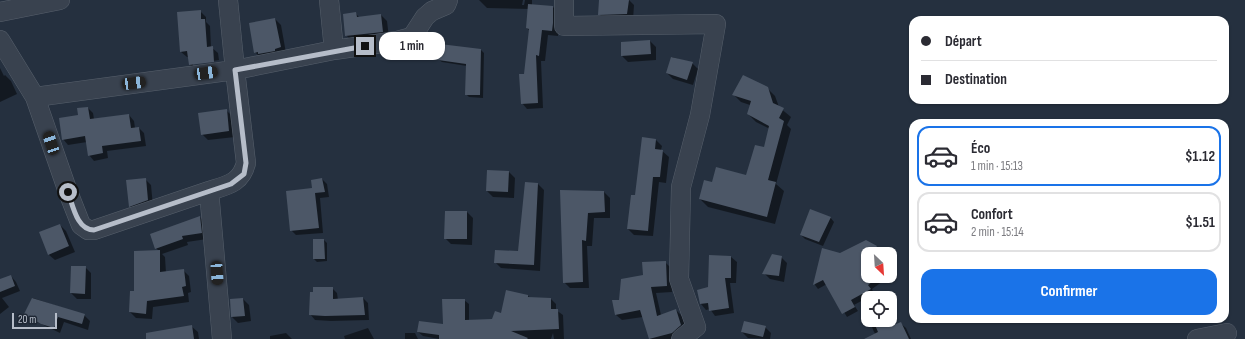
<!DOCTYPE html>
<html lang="fr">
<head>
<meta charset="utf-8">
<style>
  :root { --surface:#fff; --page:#f2f2f3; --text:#2b2b33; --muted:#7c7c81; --line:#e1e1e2; --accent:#1a73e8 }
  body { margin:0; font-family:"Sofia Sans Condensed",sans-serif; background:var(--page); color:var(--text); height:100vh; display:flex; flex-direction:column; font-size:15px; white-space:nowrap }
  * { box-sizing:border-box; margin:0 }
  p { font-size:13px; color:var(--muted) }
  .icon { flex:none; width:22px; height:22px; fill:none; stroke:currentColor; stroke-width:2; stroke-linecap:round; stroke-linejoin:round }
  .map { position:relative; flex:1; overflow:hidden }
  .panel { position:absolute; left:909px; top:119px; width:320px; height:204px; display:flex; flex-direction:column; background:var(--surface); border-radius:12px; box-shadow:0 1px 3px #0004 }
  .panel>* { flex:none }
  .top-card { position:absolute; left:909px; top:16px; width:320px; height:88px; border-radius:12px; box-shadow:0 1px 3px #0004; display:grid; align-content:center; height:88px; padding:0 12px; background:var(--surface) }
  .needle { width:26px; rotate:155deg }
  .buttons { position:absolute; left:861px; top:247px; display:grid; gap:8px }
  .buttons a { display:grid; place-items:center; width:36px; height:36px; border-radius:8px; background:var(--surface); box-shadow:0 1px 3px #0004; font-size:20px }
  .scale { position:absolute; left:12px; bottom:10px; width:45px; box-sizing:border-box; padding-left:4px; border:2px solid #b6bdc9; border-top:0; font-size:11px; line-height:14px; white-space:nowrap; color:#b6bdc9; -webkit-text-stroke:3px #1e2734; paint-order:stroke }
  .end { position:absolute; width:18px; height:18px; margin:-9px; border:5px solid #b6bdc9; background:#111; box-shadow:0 0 0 2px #111 }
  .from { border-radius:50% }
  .bubble { position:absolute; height:28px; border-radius:12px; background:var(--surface); box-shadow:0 1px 3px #0004; font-size:13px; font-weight:700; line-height:28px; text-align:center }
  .car { position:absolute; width:12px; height:24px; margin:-12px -6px; border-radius:5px; box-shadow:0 0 3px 1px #0007; background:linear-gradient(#222 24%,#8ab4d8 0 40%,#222 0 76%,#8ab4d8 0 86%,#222 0) }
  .top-card b { display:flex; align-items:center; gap:14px; height:38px; font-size:15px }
  .top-card b+b { border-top:1px solid var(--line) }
  .top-card i { width:10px; height:10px; background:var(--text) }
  ul { padding:7px 0 0; list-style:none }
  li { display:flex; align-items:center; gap:12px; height:60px; margin:0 8px 6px; padding:0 4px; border:2px solid var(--line); border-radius:12px }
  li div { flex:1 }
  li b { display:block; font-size:15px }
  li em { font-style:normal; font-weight:700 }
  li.current { border-color:var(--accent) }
  li>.icon { width:36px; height:36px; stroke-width:1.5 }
  .action { display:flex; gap:8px; margin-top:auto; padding:8px 12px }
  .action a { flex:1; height:46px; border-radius:12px; background:var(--accent); color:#fff; font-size:16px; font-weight:700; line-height:46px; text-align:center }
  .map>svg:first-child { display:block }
</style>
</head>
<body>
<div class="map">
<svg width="1245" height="339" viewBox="0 0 1245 339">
  <rect width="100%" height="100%" fill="#25303f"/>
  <!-- shadow -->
  <path fill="#0007" d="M479 0H523L522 5H524L525 0H532V5L553 7 558 12V36L548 35 545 61H541L543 108 527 109 522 103 530 31 527 28 529 9 487 8Z
    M600 0H629L634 5 633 20H605L599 14Z
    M200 11 206 17V22L210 26 211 47 218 53 219 60 193 64V66L219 62V67L196 70 190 65 189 57H187L181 52Z
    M356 14 360 18 381 15 387 21 389 38 352 41 346 35Z
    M275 19 281 25 286 53 261 58 255 52Z
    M650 41 656 47V60L628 62 622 56Z
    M441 45 481 50 484 53 483 98 469 97 466 94 467 66 442 62 439 60Z
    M672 57 692 63 698 69 693 85 673 79 667 73Z
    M0 68 4 76 5 75 11 81 17 94 0 102Z
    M767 88 775 96 779 107 791 117 787 125 791 129 776 184 784 191 775 224 708 207 700 199 713 184 747 176 764 149 770 129 756 122 748 114 750 105 741 102 734 95Z
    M88 108 93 113 94 119 129 115 134 121 135 128H139L144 133 146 146 107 151 108 158 94 161 89 155 87 142 68 145 63 139 79 116Z
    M226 110 232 116 235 137 208 140 202 134Z
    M656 140 662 146 661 150 669 157 666 183 659 182 653 236 634 235 628 229 636 196Z
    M509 172 515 178 514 198 493 197 487 191Z
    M145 179 151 185 153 206 135 212 130 206Z
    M322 179 327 184 329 197 320 198 323 233 296 235 291 230 313 189Z
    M538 184 544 190 540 271 501 268 495 262 519 252Z
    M561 191 604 192 610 198V218H594L592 246H587L589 288H570L564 282Z
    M467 212 473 218 472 245 451 244 445 238Z
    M200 217 206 223 207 239 187 242 188 245 162 254 165 257 166 273 183 270 189 276 191 292 188 293 189 302 153 307 152 319 136 318 130 312 135 293 159 251 156 248Z
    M830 217 834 222 823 246 805 239 801 235Z
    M60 225 66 231 75 252 55 260 49 255Z
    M324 240 327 243V261L317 262 314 259Z
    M876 247 880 251 879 254H868V276H890V269L893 274 872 289 874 294 854 305 858 311 847 317 827 284 818 289 815 285 823 250 840 254Z
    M731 257 737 262 736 283H730L734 313 715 316 710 309 706 310 701 304 699 291 709 288Z
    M781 257 787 263 784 282 770 279 764 273Z
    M665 262 671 268 672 292 656 293 661 315 676 310 682 316 687 331 676 339H650L643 317 622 320 616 315 620 301 644 276Z
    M85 267 91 273V299H77L71 293Z
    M11 276 16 282 20 291 2 298 9 307 0 314V283Z
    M332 288 337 293 338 300 363 298 368 303 369 320 331 321 315 320 310 314Z
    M528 296 531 298 551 299 556 304V310L563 315 564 339H554L553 333 551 339H517L512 334 513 332 498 328 502 314Z
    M33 298 84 315 90 321 88 330 64 322 60 333 31 319 25 313Z
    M243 299 249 305 251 321 238 323 232 317Z
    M464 300 469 304V321L486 339H439L423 336 418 332 444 325Z
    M874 320H890L893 326 900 323 906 328 911 339 879 338 874 332 870 322Z
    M191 326 198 332 199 339H168Z
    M765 327 771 333 770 339 748 338 742 332Z
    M368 328 374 339H345L344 336Z
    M286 333 292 339H270V336Z
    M405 333H415L418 339H405Z"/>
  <!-- building -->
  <path fill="#4c5767" d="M599 0H629L627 14 598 15Z
    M528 4 553 6V23L552 31 542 30 539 56 536 55 538 103 521 104 519 74H524L529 29 526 28Z
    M201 10V19H205L207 47 213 46 214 62 189 65 187 51 180 52 177 12Z
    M356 12 357 17 381 14 383 32 345 36 343 14Z
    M275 18 281 47 275 49V51L258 54V52L254 53 249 23Z
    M650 40 651 54 621 56V42Z
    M440 44 481 49 480 95H465L466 64 438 60Z
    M671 57 693 62 687 80 666 73Z
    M743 75 768 87 773 103 784 108 779 118 784 121 768 180 776 182 767 217 699 199 704 180 712 182 716 167 746 175 755 145 764 147 769 126 747 114 751 101 732 95Z
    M88 107 90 119 129 114 131 128 139 127 141 141 102 146 103 153 88 156 85 136 62 140 59 118 78 115 77 108Z
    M227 109 229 131 201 135 198 113Z
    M642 137 656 139 655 149 663 150 660 177H653L648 231 627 229 631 195H635Z
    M487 170 509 171 508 192 486 191Z
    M146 178 148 200 129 207 126 180Z
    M322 178 325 192 315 193 319 228 290 231 286 191 312 188 311 180Z
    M525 182 538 183 534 265 494 263 495 250 518 251Z
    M560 190 604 191 605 212 588 213 586 241 582 240 583 282 563 283Z
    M810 209 831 217 819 242 800 235Z
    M445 211H467V239H444Z
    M200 216 202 233 182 236 183 239 155 249 150 234Z
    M60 224 69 246 48 255 39 232Z
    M313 239H324L325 259H313Z
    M866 240 877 246 874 251 876 254H868V276H880L868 285 871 289 851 300 855 307 842 314 823 280 813 285 822 248 840 253Z
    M160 250V272L184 269 186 286 182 287 184 296 147 301 146 314 129 312 130 291H134V251Z
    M772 254 782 256 779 276 762 274Z
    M709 255 731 256V278H725L729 308 709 311 708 303 700 304 697 290 708 287Z
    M666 261 667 286 651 287 657 316 676 309 681 325 672 333 649 339 640 310 615 315 612 300H619L621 279 643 275 642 262Z
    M71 266H86L85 294 70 293Z
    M11 275 15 286 0 292V279Z
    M313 287H333V299L363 297 365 315 325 316 309 315 310 292H313Z
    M506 290 528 295V297L551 298V309H558L559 329 511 331 528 338 527 339H439V335L417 332 419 321 443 324 442 299H465V320L492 319 495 311 501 313Z
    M32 298 85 314 82 324 58 317 54 328 41 324 24 314Z
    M243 298 245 316 231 317 230 299Z
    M873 320H888L891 326 901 322 909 339H864L878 332Z
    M744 321 766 326 763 337 741 332Z
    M192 325 194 339H146V333Z"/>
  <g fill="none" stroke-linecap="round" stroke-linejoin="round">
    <defs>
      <path id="minor" d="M329 0 334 50
        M564 0V26L716 24 700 115 681 187 679 279 696 327 681 339
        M0 12 60 0
        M0 40 35 97 68 192 81 225 88 230H94L209 191
        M35 97 235 70 228 0
        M222 339 209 191C228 185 241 183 246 163L235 70 334 50 397 41 412 37 425 17 432 11 446 5 448 0
        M1197 339 1227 333"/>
    </defs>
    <!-- minor casing -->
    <use href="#minor" stroke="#57606c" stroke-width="20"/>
    <!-- minor -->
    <use href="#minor" stroke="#39424f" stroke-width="19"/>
  </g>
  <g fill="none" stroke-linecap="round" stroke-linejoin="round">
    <!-- route -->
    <path stroke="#b6bdc9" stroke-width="5" d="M68 192C73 206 77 230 94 230L231 184 244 174 246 163 235 70 365 46"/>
  </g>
</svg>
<div class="buttons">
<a><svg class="needle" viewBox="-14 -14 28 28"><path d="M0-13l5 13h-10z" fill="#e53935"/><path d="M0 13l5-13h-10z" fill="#7c7c81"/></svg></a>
<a><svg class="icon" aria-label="locate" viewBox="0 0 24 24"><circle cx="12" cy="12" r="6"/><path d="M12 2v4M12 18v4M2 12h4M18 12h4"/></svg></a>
</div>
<div class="scale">20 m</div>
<i class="end from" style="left:68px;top:192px"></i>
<i class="end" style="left:365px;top:46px"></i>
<div class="bubble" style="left:379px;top:32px;width:66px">1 min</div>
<i class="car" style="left:206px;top:73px;rotate:82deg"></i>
<i class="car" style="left:134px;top:83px;rotate:83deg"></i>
<i class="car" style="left:51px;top:143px;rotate:342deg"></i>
<i class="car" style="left:217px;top:273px;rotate:176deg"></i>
<div class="top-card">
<b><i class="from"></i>Départ</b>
<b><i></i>Destination</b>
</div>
<section class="panel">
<ul>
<li class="current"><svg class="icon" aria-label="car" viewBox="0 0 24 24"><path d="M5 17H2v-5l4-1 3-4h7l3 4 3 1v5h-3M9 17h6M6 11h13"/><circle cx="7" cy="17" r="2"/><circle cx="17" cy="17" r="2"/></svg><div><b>Éco</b><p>1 min · 15:13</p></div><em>$1.12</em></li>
<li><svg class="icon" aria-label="car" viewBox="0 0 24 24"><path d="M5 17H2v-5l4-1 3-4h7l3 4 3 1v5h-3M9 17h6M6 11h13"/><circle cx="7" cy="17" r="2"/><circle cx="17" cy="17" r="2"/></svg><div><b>Confort</b><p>2 min · 15:14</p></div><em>$1.51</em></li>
</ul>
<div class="action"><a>Confirmer</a></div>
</section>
</div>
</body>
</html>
